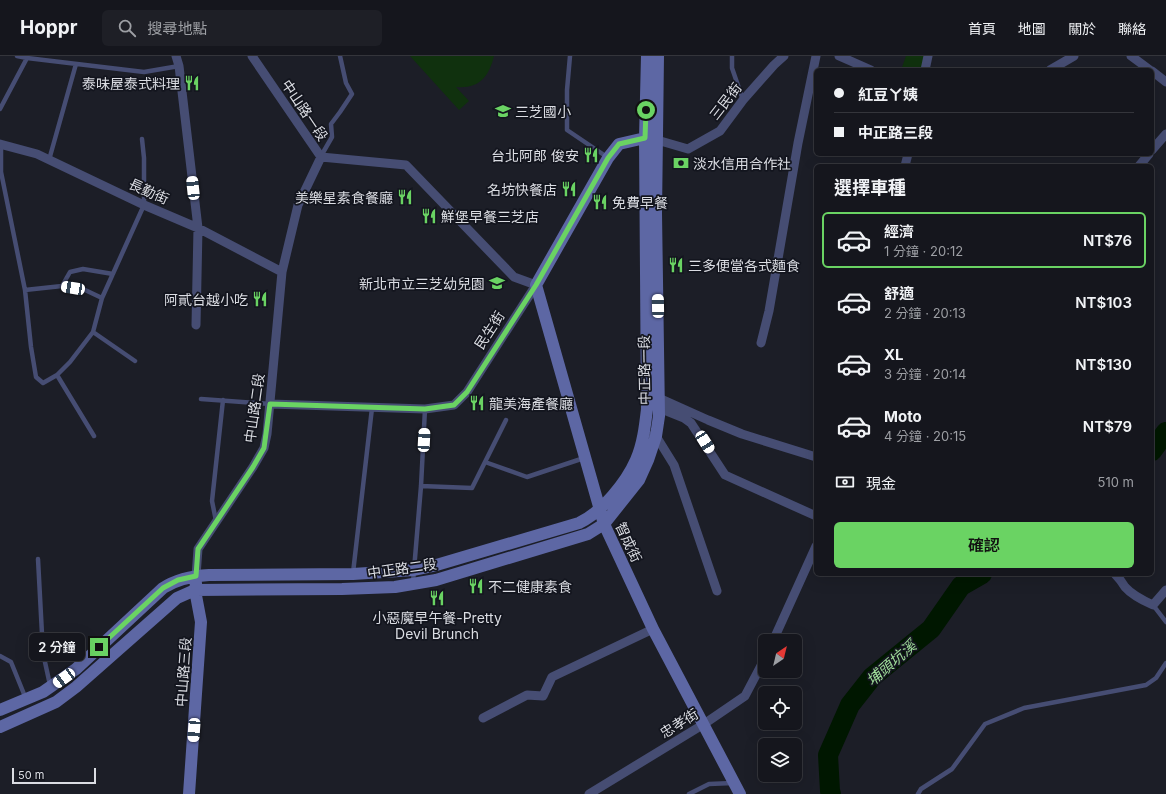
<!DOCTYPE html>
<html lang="zh-TW">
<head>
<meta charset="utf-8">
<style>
  :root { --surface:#15161d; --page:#1e1f26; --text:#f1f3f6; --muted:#9d9fa4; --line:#34353b; --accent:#6ad363 }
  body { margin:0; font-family:Inter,"Noto Sans TC",sans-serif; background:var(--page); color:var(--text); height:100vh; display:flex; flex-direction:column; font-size:15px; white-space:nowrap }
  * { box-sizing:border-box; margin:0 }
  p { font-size:13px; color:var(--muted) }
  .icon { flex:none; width:22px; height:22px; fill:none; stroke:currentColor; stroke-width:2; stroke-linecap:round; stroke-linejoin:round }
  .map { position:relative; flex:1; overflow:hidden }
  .sheet { position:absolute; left:814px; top:108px; width:340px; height:412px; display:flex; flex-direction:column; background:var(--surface); border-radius:6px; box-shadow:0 4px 16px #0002,0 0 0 1px var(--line) }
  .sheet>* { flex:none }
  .top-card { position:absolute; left:814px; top:12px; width:340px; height:88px; border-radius:6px; box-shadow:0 4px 16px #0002,0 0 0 1px var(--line); display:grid; align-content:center; height:88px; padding:0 20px; background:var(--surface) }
  .needle { width:26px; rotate:35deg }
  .fabs { position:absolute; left:758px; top:578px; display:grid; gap:8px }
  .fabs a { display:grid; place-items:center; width:44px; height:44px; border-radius:6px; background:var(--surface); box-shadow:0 4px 16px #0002,0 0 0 1px var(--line); font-size:20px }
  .scale { position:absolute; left:12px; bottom:10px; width:84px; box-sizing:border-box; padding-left:4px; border:2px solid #dbdde3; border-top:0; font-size:11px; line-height:14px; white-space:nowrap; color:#dbdde3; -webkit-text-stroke:3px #13151e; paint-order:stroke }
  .end { position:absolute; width:18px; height:18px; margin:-9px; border:5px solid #6ad363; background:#111; box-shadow:0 0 0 2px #111 }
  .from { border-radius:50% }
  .bubble { position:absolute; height:28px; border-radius:6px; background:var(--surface); box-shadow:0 4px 16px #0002,0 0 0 1px var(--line); font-size:13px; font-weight:600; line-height:28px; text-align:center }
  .car { position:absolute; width:12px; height:24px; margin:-12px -6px; border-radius:5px; box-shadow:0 0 3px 1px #0007; background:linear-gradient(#fff 24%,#345 0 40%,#fff 0 76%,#345 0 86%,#fff 0) }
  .top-card b { display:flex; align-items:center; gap:14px; height:38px; font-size:15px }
  .top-card b+b { border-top:1px solid var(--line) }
  .top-card i { width:10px; height:10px; background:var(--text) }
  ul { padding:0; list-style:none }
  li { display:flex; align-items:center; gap:12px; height:56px; margin:0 8px 6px; padding:0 12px; border:2px solid transparent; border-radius:6px }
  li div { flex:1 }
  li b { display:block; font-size:15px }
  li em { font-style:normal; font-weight:600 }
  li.current { border-color:var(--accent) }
  li>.icon { width:36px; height:36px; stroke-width:1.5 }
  h2 { padding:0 20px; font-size:18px; line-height:48px }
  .pay { display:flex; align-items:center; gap:10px; height:44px; padding:0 20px; font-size:15px }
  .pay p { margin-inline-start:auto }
  .button { display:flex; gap:8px; margin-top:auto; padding:8px 20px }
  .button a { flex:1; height:46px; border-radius:6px; background:var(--accent); color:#111; font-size:16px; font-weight:600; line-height:46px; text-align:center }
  header { display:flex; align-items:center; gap:24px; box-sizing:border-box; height:56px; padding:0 20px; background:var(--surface); border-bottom:1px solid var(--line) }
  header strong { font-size:19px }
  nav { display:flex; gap:22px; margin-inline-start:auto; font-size:14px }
  .search { width:280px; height:36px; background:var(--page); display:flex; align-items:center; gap:10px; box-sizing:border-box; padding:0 14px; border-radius:6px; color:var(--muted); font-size:15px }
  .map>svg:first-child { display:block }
</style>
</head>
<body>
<header>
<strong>Hoppr</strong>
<div class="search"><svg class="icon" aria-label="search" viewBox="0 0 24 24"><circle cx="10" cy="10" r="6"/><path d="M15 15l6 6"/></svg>搜尋地點</div>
<nav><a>首頁</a><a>地圖</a><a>關於</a><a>聯絡</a></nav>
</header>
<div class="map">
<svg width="1166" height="738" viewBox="0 0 1166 738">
  <rect width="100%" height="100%" fill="#1c1e27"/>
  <!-- green -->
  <path fill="#10310e" d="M410 0H494C489 21 479 33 456 31L469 45 459 54Z
    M906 0H926L923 14H901Z"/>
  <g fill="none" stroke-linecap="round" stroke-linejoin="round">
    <!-- river -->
    <path stroke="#001700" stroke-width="20" d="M1152 395 1166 376
      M831 738 830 735 828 699 850 649 872 621 931 573 961 530 982 518"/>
    <!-- lane -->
    <path stroke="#464d73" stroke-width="4.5" d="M17 0 27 2
      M570 0 567 34V74L607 101
      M732 0V12L743 44
      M0 53 27 2 144 16 179 10
      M1 88V116L25 234 31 291 36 321 43 327 57 319 70 306 93 276 102 242 144 149V102L142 83
      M321 100 332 81 331 68 340 56 352 38 346 27 340 0
      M49 104 76 8
      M62 230 70 216 83 213 113 218
      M25 234 62 230 85 234 102 242
      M93 276 135 305
      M57 319 94 380
      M201 343 270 348
      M485 406 527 421 584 402
      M421 430 472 432 506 364
      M216 465 212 445 223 344
      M38 503 43 597 50 629
      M353 517 372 352
      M413 526 421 430 425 353
      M1153 549 1166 566
      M0 600 11 606 26 643
      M689 738 709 728 733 727
      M918 738 921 733 952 713 985 668 1024 652 1146 629 1156 622 1166 607"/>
    <!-- street -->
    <path stroke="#464d73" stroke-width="9" d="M176 0 179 10 198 172 196 269
      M839 0 871 14
      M1131 0 1150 14
      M925 14 928 0
      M1050 14 1074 0
      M1152 15 1166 26
      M657 84 688 93 720 75 743 44 774 9 784 0
      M0 88 37 98 144 149 198 172 282 216
      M1152 94 1166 78
      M905 110 908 98
      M1139 110 1149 98
      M761 287 769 255 798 87 816 0
      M659 342 708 364 742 378 816 401
      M270 348 425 353 454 349 467 336 536 229 514 221 406 109 321 101
      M659 352 684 362 691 367 725 419 816 460
      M653 379 656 380 674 409 717 535
      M1115 518C1119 522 1122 526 1125 531 1132 539 1144 545 1153 549L1166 534
      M196 520 198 493 253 411 264 392 267 378 282 216 298 149 321 101 252 0
      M773 585 816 490
      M483 662 527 639 543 640 552 621 653 573
      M589 738 704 668 745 640 765 602"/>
    <!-- secondary -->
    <path stroke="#5d67a4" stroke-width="12" d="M652 83 645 82 619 88 608 102 536 229 604 468 653 573 740 738
      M0 654 43 636 76 613 163 532C177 523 192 520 209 519L353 518 414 514 433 510 579 467C602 456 626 427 636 404 643 388 645 370 647 353L645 82 647 0
      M0 671 56 646 76 631 177 542 195 534 342 533 395 531 436 524 588 478 604 468 639 424 648 404 656 380 659 360 656 157 658 0
      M189 738 201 566 195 534 196 527"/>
  </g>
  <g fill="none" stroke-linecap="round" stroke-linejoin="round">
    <!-- route -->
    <path stroke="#6ad363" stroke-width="5" d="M99 591 163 532 178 524 196 520 198 493 253 411 264 392 270 348 425 353 454 349 467 336 536 229 608 102 619 88 645 82 646 54"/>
  </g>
  <!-- icons -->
  <defs>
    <symbol id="restaurant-bare" viewBox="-9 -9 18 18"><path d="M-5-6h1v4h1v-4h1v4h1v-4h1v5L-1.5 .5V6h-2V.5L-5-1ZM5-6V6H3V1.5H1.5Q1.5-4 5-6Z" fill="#6ad363" stroke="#13151e" stroke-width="2.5" paint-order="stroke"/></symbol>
    <symbol id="school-bare" viewBox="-9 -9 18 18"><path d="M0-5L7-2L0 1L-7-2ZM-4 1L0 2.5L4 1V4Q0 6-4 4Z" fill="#6ad363" stroke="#13151e" stroke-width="2.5" paint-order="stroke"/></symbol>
    <symbol id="bank-bare" viewBox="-9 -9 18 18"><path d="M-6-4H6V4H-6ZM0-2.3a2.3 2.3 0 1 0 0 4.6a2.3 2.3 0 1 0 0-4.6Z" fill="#6ad363" stroke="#13151e" stroke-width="2.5" paint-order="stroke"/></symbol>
  </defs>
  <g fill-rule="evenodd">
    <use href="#restaurant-bare" x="181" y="16" width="22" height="22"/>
    <use href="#school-bare" x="492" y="44" width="22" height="22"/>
    <use href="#restaurant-bare" x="580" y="88" width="22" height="22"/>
    <use href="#bank-bare" x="670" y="96" width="22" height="22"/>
    <use href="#restaurant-bare" x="558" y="122" width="22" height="22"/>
    <use href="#restaurant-bare" x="394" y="130" width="22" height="22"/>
    <use href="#restaurant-bare" x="589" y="135" width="22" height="22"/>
    <use href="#restaurant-bare" x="418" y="149" width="22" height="22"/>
    <use href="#restaurant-bare" x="665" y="198" width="22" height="22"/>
    <use href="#school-bare" x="486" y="216" width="22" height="22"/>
    <use href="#restaurant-bare" x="249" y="232" width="22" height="22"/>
    <use href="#restaurant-bare" x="466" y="336" width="22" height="22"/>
    <use href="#restaurant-bare" x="465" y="519" width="22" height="22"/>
    <use href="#restaurant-bare" x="426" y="531" width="22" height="22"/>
  </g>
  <g text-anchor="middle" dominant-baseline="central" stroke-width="3.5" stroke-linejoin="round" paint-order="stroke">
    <!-- poi labels -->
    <g font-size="14" fill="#dbdde3" stroke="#13151e" text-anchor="start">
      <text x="180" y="27" text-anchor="end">泰味屋泰式料理</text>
      <text x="515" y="55">三芝國小</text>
      <text x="579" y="99" text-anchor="end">台北阿郎 俊安</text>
      <text x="693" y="107">淡水信用合作社</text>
      <text x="557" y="133" text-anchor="end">名坊快餐店</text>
      <text x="393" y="141" text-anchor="end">美樂星素食餐廳</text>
      <text x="612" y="146">免費早餐</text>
      <text x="441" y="160">鮮堡早餐三芝店</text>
      <text x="688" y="209">三多便當各式麵食</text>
      <text x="485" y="227" text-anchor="end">新北市立三芝幼兒園</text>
      <text x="248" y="243" text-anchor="end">阿貳台越小吃</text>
      <text x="489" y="347">龍美海產餐廳</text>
      <text x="488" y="530">不二健康素食</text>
      <text x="437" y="561" text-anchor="middle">小惡魔早午餐-Pretty<tspan x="437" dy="16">Devil Brunch</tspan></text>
    </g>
    <!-- street labels -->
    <g font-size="14" fill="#dbdde3" stroke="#13151e">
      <text transform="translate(725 45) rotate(-52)">三民街</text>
      <text transform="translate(305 54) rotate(56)">中山路一段</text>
      <text transform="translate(149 135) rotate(24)">長勤街</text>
      <text transform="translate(489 274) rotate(-57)">民生街</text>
      <text transform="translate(644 314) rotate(-91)">中正路一段</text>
      <text transform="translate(254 352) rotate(-82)">中山路二段</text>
      <text transform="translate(629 486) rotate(65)">智成街</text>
      <text transform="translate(402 512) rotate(-8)">中正路二段</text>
      <text transform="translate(183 616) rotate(-86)">中山路三段</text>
      <text transform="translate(679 667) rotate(-32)">忠孝街</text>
    </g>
    <!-- water labels -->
    <g font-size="15" font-style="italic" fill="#a0de9a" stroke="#13151e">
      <text transform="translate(891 607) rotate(-41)">埔頭坑溪</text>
    </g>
  </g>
</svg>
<div class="fabs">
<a><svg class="needle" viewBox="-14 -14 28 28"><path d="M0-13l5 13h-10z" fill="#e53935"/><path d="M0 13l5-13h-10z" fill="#9d9fa4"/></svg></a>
<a><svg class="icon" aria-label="locate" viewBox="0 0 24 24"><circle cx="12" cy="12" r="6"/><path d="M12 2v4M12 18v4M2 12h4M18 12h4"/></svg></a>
<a><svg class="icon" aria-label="layers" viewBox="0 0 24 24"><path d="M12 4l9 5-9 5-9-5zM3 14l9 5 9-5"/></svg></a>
</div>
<div class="scale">50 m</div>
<i class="end from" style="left:646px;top:54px"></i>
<i class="end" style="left:99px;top:591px"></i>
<div class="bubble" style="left:29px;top:577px;width:56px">2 分鐘</div>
<i class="car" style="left:193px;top:132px;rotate:354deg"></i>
<i class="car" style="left:73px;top:232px;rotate:279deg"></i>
<i class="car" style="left:658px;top:250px;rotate:359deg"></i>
<i class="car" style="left:424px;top:384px;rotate:3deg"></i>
<i class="car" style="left:705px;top:386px;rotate:148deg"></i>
<i class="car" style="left:64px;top:622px;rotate:234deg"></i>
<i class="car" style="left:194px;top:674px;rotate:184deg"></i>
<div class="top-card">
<b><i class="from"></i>紅豆ㄚ姨</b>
<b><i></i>中正路三段</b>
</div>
<section class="sheet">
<h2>選擇車種</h2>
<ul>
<li class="current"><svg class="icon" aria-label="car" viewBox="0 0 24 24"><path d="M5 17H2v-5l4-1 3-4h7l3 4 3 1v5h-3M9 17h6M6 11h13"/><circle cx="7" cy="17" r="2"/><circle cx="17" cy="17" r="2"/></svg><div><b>經濟</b><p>1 分鐘 · 20:12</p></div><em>NT$76</em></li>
<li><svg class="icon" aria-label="car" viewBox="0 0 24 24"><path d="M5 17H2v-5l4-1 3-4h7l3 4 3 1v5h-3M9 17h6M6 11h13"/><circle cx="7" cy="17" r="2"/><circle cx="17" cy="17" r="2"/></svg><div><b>舒適</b><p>2 分鐘 · 20:13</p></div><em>NT$103</em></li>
<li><svg class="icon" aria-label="car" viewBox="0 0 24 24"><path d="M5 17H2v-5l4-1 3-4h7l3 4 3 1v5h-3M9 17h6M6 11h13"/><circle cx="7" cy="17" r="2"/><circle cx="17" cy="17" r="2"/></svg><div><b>XL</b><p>3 分鐘 · 20:14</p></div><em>NT$130</em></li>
<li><svg class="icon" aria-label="car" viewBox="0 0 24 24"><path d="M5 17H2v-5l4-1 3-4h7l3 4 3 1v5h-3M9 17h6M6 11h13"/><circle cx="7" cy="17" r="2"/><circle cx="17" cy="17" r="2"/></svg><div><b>Moto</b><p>4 分鐘 · 20:15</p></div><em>NT$79</em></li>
</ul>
<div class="pay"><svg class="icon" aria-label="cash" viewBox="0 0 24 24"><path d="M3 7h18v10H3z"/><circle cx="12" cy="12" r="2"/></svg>現金<p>510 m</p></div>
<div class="button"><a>確認</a></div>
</section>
</div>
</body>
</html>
